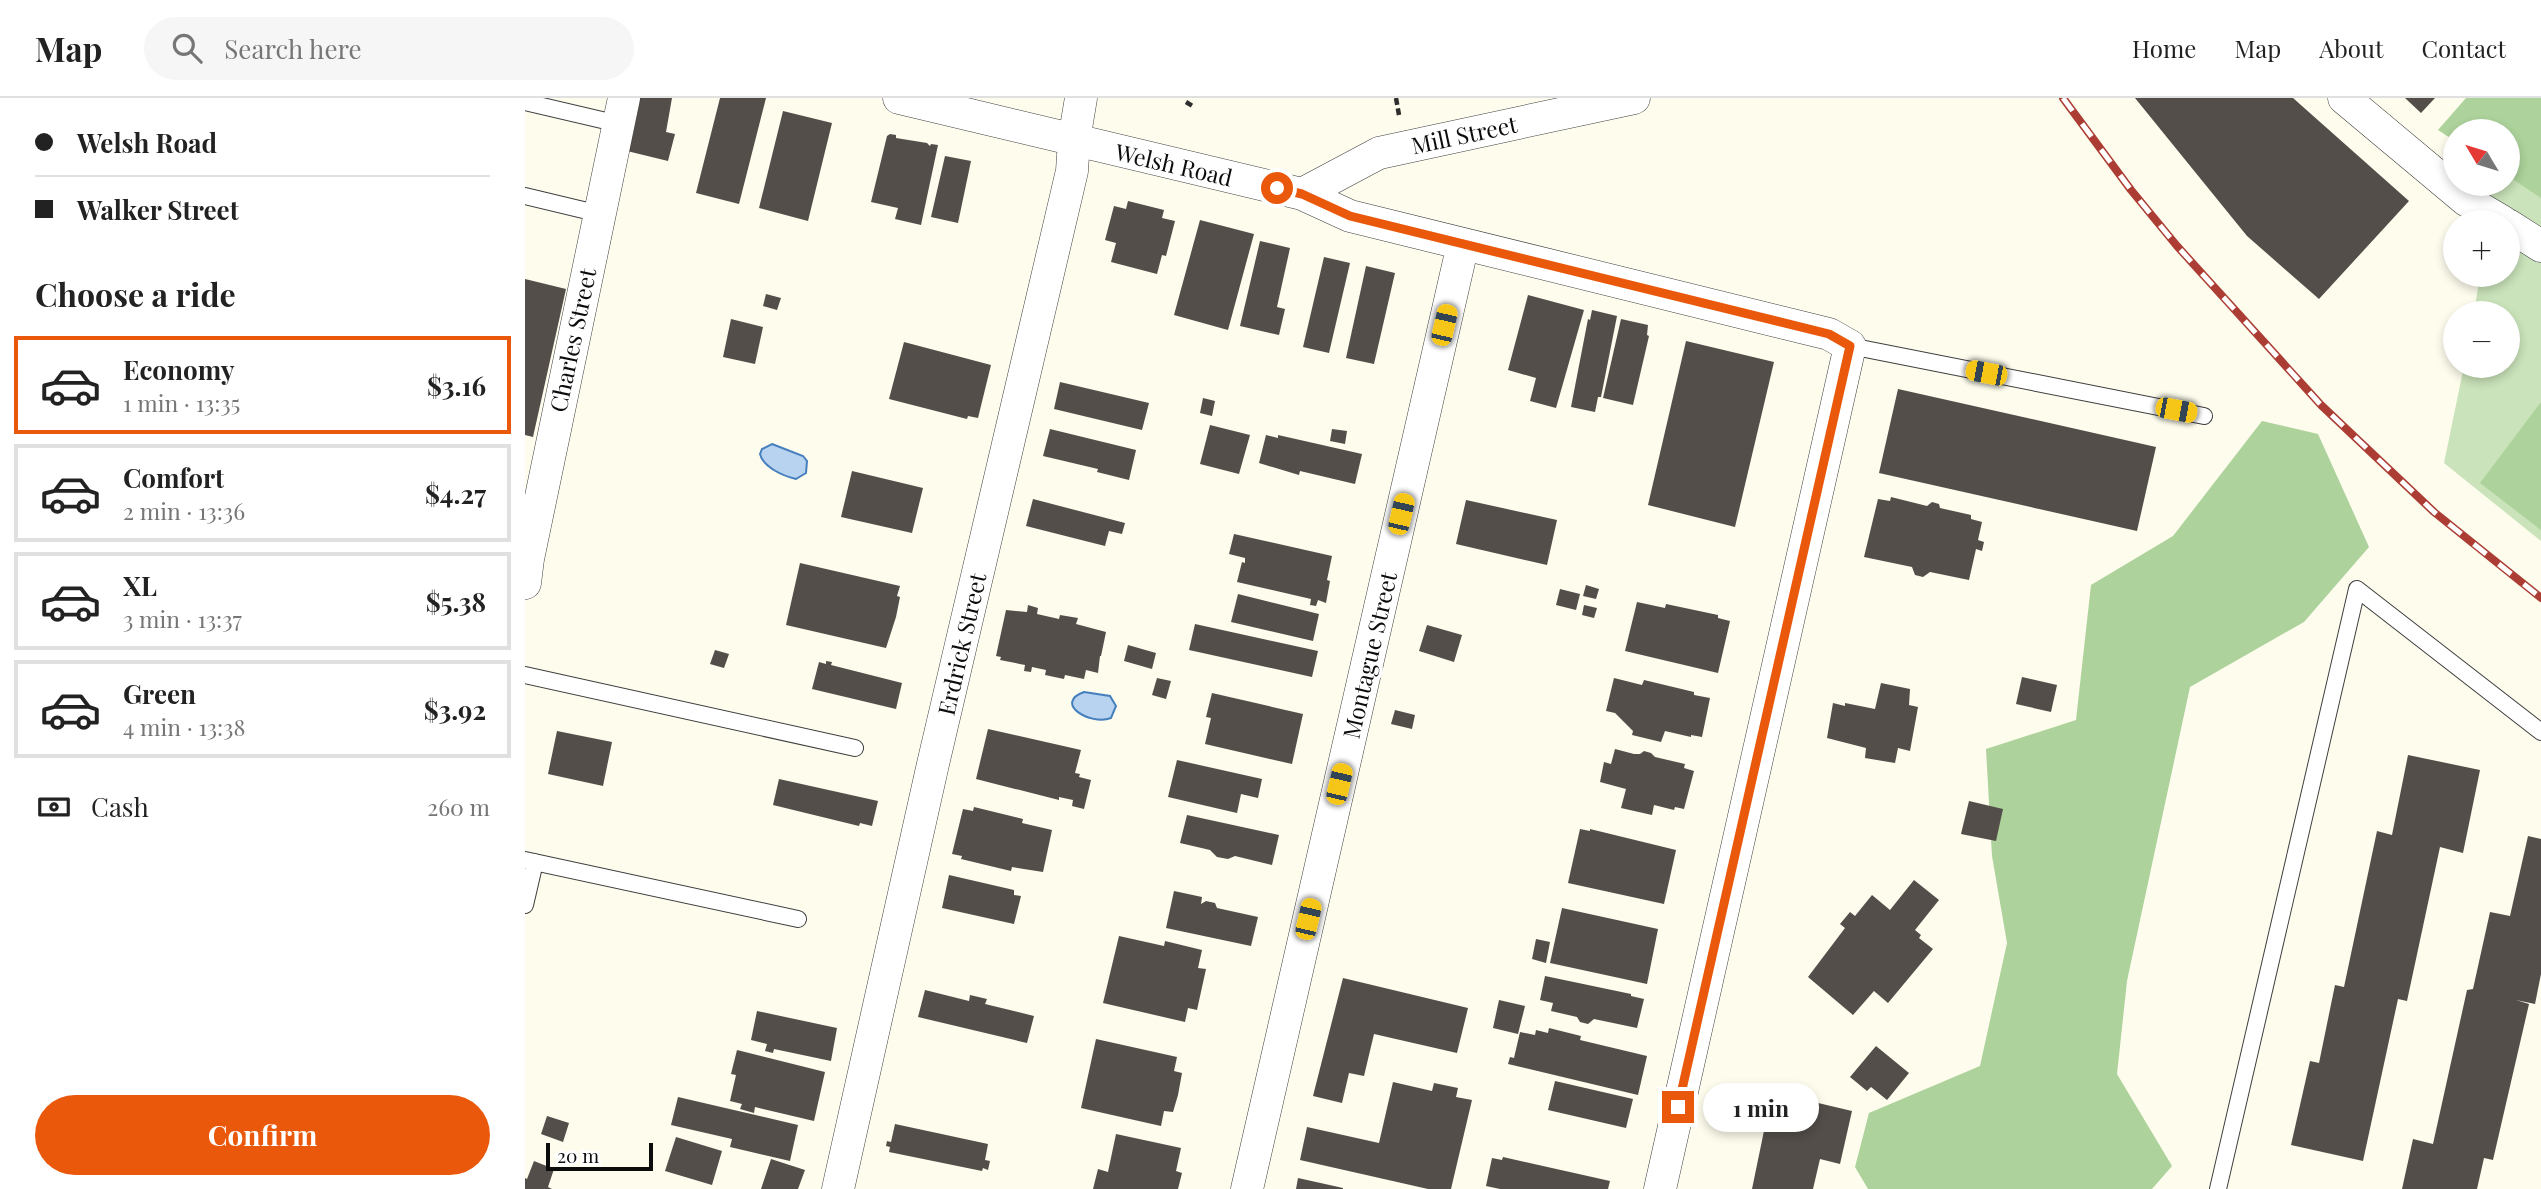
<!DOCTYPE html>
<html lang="en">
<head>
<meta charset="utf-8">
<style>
  :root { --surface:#fff; --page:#f6f6f6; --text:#222; --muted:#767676; --line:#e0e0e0; --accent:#ea580c }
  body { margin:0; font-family:"Playfair Display",serif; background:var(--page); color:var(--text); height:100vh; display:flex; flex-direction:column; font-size:26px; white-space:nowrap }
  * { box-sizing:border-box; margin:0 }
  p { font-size:23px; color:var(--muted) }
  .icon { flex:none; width:38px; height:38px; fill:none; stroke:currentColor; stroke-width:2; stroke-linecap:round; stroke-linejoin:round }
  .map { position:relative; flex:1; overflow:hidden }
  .drawer { display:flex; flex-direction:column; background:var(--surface); width:525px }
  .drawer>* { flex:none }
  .guide { display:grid; align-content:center; height:154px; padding:0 35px; background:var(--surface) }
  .needle { width:46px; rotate:308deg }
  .controls { position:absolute; left:1918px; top:21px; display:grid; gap:14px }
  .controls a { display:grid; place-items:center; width:77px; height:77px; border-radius:50%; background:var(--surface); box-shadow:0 4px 10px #0003; font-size:35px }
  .scale { position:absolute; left:21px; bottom:18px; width:107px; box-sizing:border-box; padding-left:7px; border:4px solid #0c0c0c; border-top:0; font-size:19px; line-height:24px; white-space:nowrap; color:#0c0c0c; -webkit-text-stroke:5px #fff; paint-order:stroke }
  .end { position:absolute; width:32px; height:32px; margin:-16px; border:9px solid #ea580c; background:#fff; box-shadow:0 0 0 4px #fff }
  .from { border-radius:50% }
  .bubble { position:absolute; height:49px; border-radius:24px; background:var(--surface); box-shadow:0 4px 10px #0003; font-size:23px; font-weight:700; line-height:49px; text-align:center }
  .car { position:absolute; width:21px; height:42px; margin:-21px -10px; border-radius:9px; box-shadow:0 0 5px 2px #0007; background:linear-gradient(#f5c518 24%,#345 0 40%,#f5c518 0 76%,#345 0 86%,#f5c518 0) }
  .guide b { display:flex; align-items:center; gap:24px; height:66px; font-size:26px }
  .guide b+b { border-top:2px solid var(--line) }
  .guide i { width:18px; height:18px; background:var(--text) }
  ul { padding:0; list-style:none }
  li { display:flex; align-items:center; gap:21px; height:98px; margin:0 14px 10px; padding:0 21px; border:4px solid var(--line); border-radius:0px }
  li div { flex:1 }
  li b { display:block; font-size:26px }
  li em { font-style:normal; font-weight:700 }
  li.selected { border-color:var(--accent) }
  li>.icon { width:63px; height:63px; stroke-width:1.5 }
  h2 { padding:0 35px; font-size:32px; line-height:84px }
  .pay { display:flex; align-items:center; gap:18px; height:77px; padding:0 35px; font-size:26px }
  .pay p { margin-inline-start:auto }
  .primary-button { display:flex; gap:14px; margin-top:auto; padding:14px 35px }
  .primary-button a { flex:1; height:80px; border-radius:42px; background:var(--accent); color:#fff; font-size:28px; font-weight:700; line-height:80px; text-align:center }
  header { display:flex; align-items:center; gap:42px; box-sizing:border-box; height:98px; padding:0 35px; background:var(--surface); border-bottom:2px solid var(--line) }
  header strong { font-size:33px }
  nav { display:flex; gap:38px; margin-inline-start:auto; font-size:24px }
  .search { width:490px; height:63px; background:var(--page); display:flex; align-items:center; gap:18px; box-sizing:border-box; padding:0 24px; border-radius:38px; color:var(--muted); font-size:26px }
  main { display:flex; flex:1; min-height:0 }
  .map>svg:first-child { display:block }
</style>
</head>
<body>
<header>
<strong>Map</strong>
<div class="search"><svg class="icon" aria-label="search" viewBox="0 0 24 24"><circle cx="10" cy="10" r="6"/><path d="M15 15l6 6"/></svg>Search here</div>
<nav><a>Home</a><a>Map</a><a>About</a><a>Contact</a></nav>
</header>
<main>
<section class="drawer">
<div class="guide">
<b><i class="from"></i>Welsh Road</b>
<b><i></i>Walker Street</b>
</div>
<h2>Choose a ride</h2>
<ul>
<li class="selected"><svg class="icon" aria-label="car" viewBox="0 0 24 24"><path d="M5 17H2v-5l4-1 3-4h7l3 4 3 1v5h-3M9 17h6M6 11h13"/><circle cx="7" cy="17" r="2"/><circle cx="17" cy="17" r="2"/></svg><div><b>Economy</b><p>1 min · 13:35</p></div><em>$3.16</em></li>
<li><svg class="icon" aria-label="car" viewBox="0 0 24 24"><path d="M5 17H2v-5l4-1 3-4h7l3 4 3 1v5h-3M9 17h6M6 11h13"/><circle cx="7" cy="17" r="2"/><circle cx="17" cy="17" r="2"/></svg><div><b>Comfort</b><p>2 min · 13:36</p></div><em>$4.27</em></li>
<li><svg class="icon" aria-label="car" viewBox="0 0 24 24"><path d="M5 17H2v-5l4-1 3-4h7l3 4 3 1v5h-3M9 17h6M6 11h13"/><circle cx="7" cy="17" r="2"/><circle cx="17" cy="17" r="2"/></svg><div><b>XL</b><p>3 min · 13:37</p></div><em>$5.38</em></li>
<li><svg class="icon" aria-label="car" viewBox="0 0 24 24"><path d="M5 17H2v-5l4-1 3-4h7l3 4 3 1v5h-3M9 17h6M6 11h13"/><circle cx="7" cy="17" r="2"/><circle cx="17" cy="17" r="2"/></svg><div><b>Green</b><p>4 min · 13:38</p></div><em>$3.92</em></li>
</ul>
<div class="pay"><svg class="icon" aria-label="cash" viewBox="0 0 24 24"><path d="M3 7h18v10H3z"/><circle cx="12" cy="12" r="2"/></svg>Cash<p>260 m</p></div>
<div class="primary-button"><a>Confirm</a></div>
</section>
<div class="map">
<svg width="2016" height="1091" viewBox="0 0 2016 1091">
  <rect width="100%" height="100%" fill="#fdfced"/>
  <!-- green -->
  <path fill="#cae3ba" d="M2016 0V443L1919 365 1939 268H1983V215H1949L1955 177H1983V124H1962L1967 86H1983V33Z"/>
  <!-- forest -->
  <path fill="#add29b" d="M1941 0H2016V100L1983 78V33H1930V43L1913 32Z
    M2016 304V432L1955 385Z
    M1737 323 1793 336 1844 449 1779 524 1665 589 1602 883 1592 976 1647 1068 1627 1091H1343L1330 1069 1344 1015 1455 968 1482 845 1467 758 1461 651 1551 622 1566 487 1648 438Z"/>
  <!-- water -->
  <path fill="#b7d3ef" stroke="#467fbe" stroke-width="2" d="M247 346 278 358 282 363 281 375 271 381C258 378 238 369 235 356L237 351Z
    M559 594 585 598 591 608 586 620C565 628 528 605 559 594Z"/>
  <!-- building -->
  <path fill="#534e49" d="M114 0H147L141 34 150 36 143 63 102 53Z
    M195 0H241L214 106 171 95Z
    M1610 0H1768L1884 103 1794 201 1722 138Z
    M1880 0H1910L1896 15Z
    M258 13 307 25 283 123 234 110Z
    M365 36 371 37V40L402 45 405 48 406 46 413 47 396 127 370 121 373 110 346 104 362 38Z
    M420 58 446 63 433 125 406 119Z
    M603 103 639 112 637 120 650 123 641 158 637 157 632 176 586 164 591 145 580 142 589 108 601 111Z
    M675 122 729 136 703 232 649 217Z
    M735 143 765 150 752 209 760 211 754 237 715 228Z
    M799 159 825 165 804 255 778 249Z
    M841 168 870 175 849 266 821 260Z
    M0 181 41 191 8 339 0 337Z
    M241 196 256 200 252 212 238 208Z
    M1003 197 1059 212 1031 310 1005 303 1011 280 983 272Z
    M1067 212 1092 218 1076 299H1073L1070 314 1046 309 1063 221 1065 222Z
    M206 221 238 229 230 266 198 259Z
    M1096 221 1123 227 1122 237 1124 238 1108 307 1078 300Z
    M1161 243 1249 264 1210 429 1123 407Z
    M379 244 466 267 453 320 443 318 442 321 364 301Z
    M535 284 624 305 617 332 529 311Z
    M1373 291 1631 349 1612 433 1354 375Z
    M678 300 690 303 687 318 675 315Z
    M685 327 725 337 714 376 675 366Z
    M525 331 611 352 604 382 572 374 573 371 518 358Z
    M807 331 822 333 820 346 805 343Z
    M741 337 753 340V337L837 356 830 386 775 373 774 377 734 365Z
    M327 373 398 390 387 435 316 419Z
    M1366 399 1402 408 1407 404 1414 406 1415 410 1446 417V421L1457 424 1453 442 1459 444 1457 453 1451 451 1444 482 1405 474 1398 479 1390 477 1387 469 1339 459 1353 401 1365 403Z
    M508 401 600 425 597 436 584 433 580 448 501 428Z
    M941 402 1032 422 1022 467 931 446Z
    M709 436 807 458 802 482 805 483 801 505 793 502 791 508 785 507 786 501 712 484 717 464 720 465V460L704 456Z
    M275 465 375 488 372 498 375 499 371 519 361 550 261 527Z
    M1061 487 1074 491 1071 501 1058 498Z
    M1035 491 1055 496 1051 512 1031 507Z
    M713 496 794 516 788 543 706 524Z
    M1112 504 1140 510 1141 506 1193 517V520L1205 523 1193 575 1100 553Z
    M503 507 513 510 512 516 534 521 535 517 553 520 551 526 581 534 576 558H575L573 575 561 572 559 581 540 577 539 581 520 577 521 572 507 569 506 574 499 573 500 567 475 562 476 559 471 558 481 512 502 514Z
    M1059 507 1072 510 1069 520 1057 517Z
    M670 526 793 553 787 579 664 552Z
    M902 527 937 537 929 564 894 553Z
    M603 547 631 555 627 571 599 563Z
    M190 552 204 556 199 570 185 566Z
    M301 563 307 564 306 567 377 585 371 611 287 591 294 564 301 566Z
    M1497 579 1532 587 1526 614 1491 606Z
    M632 580 646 583 641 601 627 597Z
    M1089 580 1117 587 1119 582 1169 594V597L1185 600 1177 639 1166 637V639L1140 633 1136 644 1107 637 1108 633 1090 615 1081 613Z
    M1356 585 1385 591 1384 607 1393 609 1385 653 1373 650 1370 665 1340 660 1341 650 1302 640 1308 605 1320 608V605L1350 611Z
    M687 595 778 616 767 666 680 646 686 620 681 619Z
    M870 612 890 617 887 631 866 626Z
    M463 631 556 652 550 675 555 676 554 679 566 682 559 711 547 708 548 702 534 699V702L451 681Z
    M32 633 87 644 78 688 23 676Z
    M1090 651 1109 656H1115L1119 653 1126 655 1130 659 1160 666 1159 670 1169 673 1159 711 1150 709 1149 712 1129 707 1127 717 1096 710 1101 691 1075 684 1079 664 1086 666Z
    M1883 657 1955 672 1938 755 1915 749 1882 903 1873 901 1838 1063 1766 1047 1785 963 1794 965 1810 887 1819 889 1852 733 1867 737Z
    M652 662 737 681 733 700 716 696 712 715 643 699Z
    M254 681 353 703 347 728 335 725 334 728 248 707Z
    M1444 703 1478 711 1471 743 1436 736Z
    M449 709 498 721 497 725 527 732 518 774 487 769 486 773 436 761 437 758 427 756 438 711 448 713Z
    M662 717 754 737 747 767 710 758 703 761 692 759 685 752 655 745Z
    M1055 731 1065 733V731L1151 752 1139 806 1043 785Z
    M2003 738 2016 741V876L2010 906 1991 902 2004 906 1968 1062 1959 1060 1952 1091H1877L1888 1041 1908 1046 1942 892 1948 891 1965 814 1985 818Z
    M424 777 489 792V797L496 798 489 826 417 810Z
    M1389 782 1414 802 1390 832 1396 837 1394 840 1408 851 1363 905 1349 893 1328 917 1283 879 1320 830 1315 826 1325 814 1330 818 1347 797 1365 812Z
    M649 793 677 799 676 806 681 803 690 805 692 810 733 819 726 848 641 830Z
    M1037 810 1133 831 1122 886 1025 865Z
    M594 838 639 848 640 843 677 852 673 870 681 871 672 912 663 910 660 924 578 905Z
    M1011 841 1025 844 1021 865 1007 861Z
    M1020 878 1106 896V898L1119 901 1112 930 1069 921 1063 926 1055 924 1052 919 1026 913 1028 905 1015 902Z
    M818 880 943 910 932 955 849 936 839 978 824 975 817 1005 788 998Z
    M400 892 444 903 445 897 462 901 460 906 509 918 502 945 393 919Z
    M974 902 1000 908 993 936 968 930Z
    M232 913 312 930 306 963 249 951 248 955 240 953 242 946 226 942Z
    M1024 930 1056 938 1055 942 1122 958 1113 997 983 966 985 959 989 960 995 934 1010 937 1011 932 1023 935Z
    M571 941 652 959 649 973 657 975 653 997 648 1014 639 1013 636 1028 556 1010Z
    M1351 948 1384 975 1362 1002 1346 989 1342 993 1325 979Z
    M212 952 300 974 289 1023 230 1009 229 1015 215 1011 217 1006 205 1003 211 977 206 976Z
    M1030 983 1108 1001 1101 1030 1023 1012Z
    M868 984 907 993 909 985 933 990 931 999 947 1002 926 1091H903L775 1062 782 1029 854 1045Z
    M1247 994 1327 1013 1315 1066 1295 1061 1288 1091H1227Z
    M153 999 273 1027 265 1063 205 1049 207 1041 146 1027Z
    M22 1018 44 1025 38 1044 16 1036Z
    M370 1026 463 1046 460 1062 465 1063 463 1072 458 1070 457 1073 364 1054 365 1049 361 1048 362 1043 366 1044Z
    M591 1036 656 1050 651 1073 657 1075 653 1091H568L573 1071 583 1074Z
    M151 1039 197 1053 187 1087 140 1073Z
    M978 1059 1085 1083 1083 1091H975L961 1088 967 1060 977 1062Z
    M246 1061 280 1072 273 1091H236Z
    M9 1063 29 1071 23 1089 27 1091H0V1080L2 1081Z
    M773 1080 818 1090V1091H771Z"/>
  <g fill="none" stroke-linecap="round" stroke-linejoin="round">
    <defs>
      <path id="service" d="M0 4 94 26
        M0 98 75 116
        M1325 248 1679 318
        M0 577 330 650
        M0 762 273 821
        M0 807 10 764
        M1693 1091 1832 491 2016 634"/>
      <path id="minor" d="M374 0 777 96 825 118 1304 236 1325 248 1135 1091
        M1819 0 1941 102 1978 124
        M777 96 854 55 1109 0
        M1983 127 2016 148
        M0 485 3 461 99 0
        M313 1091 408 666 547 73 549 42 556 0
        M722 1091 938 146"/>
    </defs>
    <!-- service casing -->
    <use href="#service" stroke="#3f3f3f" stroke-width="18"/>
    <!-- minor casing -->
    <use href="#minor" stroke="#3f3f3f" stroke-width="33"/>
    <!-- path -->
    <path stroke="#2e2e2e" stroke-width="4.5" stroke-dasharray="7 3.5" stroke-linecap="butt" d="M871 0 874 17
      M661 4 669 9"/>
    <!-- service -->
    <use href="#service" stroke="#fff" stroke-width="16"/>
    <!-- minor -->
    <use href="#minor" stroke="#fff" stroke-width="32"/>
    <defs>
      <path id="rail" d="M1538 0 1606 92 1652 148 1796 307 1909 414 2016 500"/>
    </defs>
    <!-- rail casing -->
    <use href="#rail" stroke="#ac3d34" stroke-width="8"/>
    <!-- rail -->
    <use href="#rail" stroke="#fff" stroke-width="5" stroke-dasharray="16" stroke-linecap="butt"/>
  </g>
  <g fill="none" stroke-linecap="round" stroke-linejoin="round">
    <!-- route -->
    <path stroke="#ea580c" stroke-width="9" d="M752 90 777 96 825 118 1304 236 1325 248 1153 1009"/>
  </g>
  <g text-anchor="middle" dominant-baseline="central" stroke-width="7" stroke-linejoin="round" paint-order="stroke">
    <!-- street labels -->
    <g font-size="23" fill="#0c0c0c" stroke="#fff">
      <text transform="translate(939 36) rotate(-12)">Mill Street</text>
      <text transform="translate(649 66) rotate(13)">Welsh Road</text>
      <text transform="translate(47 242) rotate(-78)">Charles Street</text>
      <text transform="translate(436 546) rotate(-77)">Erdrick Street</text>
      <text transform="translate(844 557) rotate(-77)">Montague Street</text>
    </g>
  </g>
</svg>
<div class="controls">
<a><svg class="needle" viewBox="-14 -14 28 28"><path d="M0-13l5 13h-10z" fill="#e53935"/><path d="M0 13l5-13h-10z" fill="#767676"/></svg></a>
<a>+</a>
<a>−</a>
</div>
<div class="scale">20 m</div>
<i class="end from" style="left:752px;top:90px"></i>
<i class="end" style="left:1153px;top:1009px"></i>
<div class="bubble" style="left:1178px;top:985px;width:116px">1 min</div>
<i class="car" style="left:919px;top:227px;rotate:13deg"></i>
<i class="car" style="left:1461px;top:275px;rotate:281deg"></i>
<i class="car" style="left:1651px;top:312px;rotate:101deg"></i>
<i class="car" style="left:876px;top:416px;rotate:13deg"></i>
<i class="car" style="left:814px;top:686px;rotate:13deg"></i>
<i class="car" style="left:783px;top:821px;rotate:13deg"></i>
</div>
</main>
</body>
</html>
